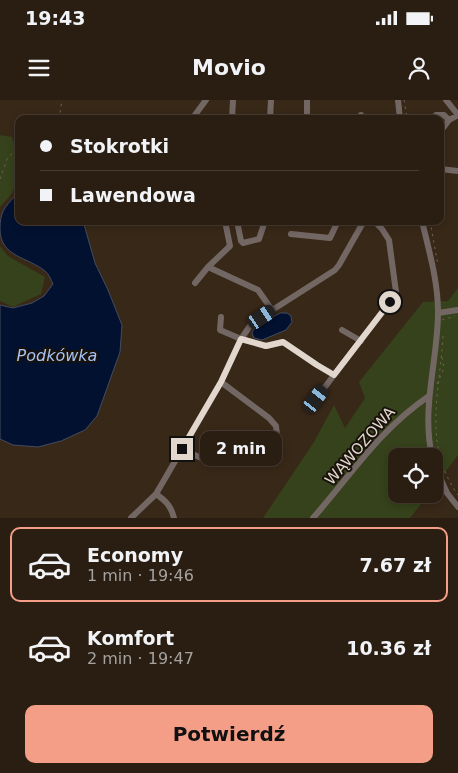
<!DOCTYPE html>
<html lang="pl">
<head>
<meta charset="utf-8">
<style>
  :root { --surface:#2a1e12; --page:#32271b; --text:#f1f3f6; --muted:#a5a29f; --line:#463c32; --accent:#f49e87 }
  body { margin:0; font-family:"DejaVu Sans",sans-serif; background:var(--page); color:var(--text); height:100vh; display:flex; flex-direction:column; font-size:19px; white-space:nowrap }
  * { box-sizing:border-box; margin:0 }
  p { font-size:16px; color:var(--muted) }
  .icon { flex:none; width:28px; height:28px; fill:none; stroke:currentColor; stroke-width:2; stroke-linecap:round; stroke-linejoin:round }
  .map { position:relative; height:418px; overflow:hidden }
  .side { display:flex; flex-direction:column; background:var(--surface); flex:1 }
  .side>* { flex:none }
  .guide { position:absolute; left:15px; top:15px; width:429px; height:110px; border-radius:10px; box-shadow:0 2px 8px #0003,0 0 0 1px var(--line); display:grid; align-content:center; height:110px; padding:0 25px; background:var(--surface) }
  .tools { position:absolute; left:388px; top:348px; display:grid; gap:10px }
  .tools a { display:grid; place-items:center; width:55px; height:55px; border-radius:10px; background:var(--surface); box-shadow:0 2px 8px #0003,0 0 0 1px var(--line); font-size:25px }
  .end { position:absolute; width:22px; height:22px; margin:-11px; border:6px solid #e2d7cd; background:#111; box-shadow:0 0 0 2px #111 }
  .from { border-radius:50% }
  .bubble { position:absolute; height:35px; border-radius:10px; background:var(--surface); box-shadow:0 2px 8px #0003,0 0 0 1px var(--line); font-size:16px; font-weight:700; line-height:35px; text-align:center }
  .car { position:absolute; width:15px; height:30px; margin:-15px -8px; border-radius:6px; box-shadow:0 0 4px 1px #0007; background:linear-gradient(#222 24%,#8ab4d8 0 40%,#222 0 76%,#8ab4d8 0 86%,#222 0) }
  .guide b { display:flex; align-items:center; gap:18px; height:48px; font-size:19px }
  .guide b+b { border-top:1px solid var(--line) }
  .guide i { width:12px; height:12px; background:var(--text) }
  ul { padding:9px 0 0; list-style:none }
  li { display:flex; align-items:center; gap:15px; height:75px; margin:0 10px 8px; padding:0 15px; border:2px solid transparent; border-radius:10px }
  li div { flex:1 }
  li b { display:block; font-size:19px }
  li em { font-style:normal; font-weight:700 }
  li.on { border-color:var(--accent) }
  li>.icon { width:45px; height:45px; stroke-width:1.5 }
  .primary-button { display:flex; gap:10px; margin-top:auto; padding:10px 25px }
  .primary-button a { flex:1; height:58px; border-radius:10px; background:var(--accent); color:#111; font-size:20px; font-weight:700; line-height:58px; text-align:center }
  .status { display:flex; justify-content:space-between; align-items:center; height:35px; padding:0 25px; background:var(--surface); direction:ltr }
  .status svg { height:14px; fill:currentColor }
  header { display:flex; justify-content:space-between; align-items:center; height:65px; padding:0 25px; background:var(--surface); font-size:22px; font-weight:700 }
  .map>svg:first-child { display:block }
</style>
</head>
<body>
<div class="status"><b>19:43</b><svg viewBox="0 0 49 12"><path d="M0 12V9h3v3zM5 12V6h3v6zM10 12V3h3v9zM15 12V0h3v12zM26 1h20v11H26zM47 4h2v5h-2z"/></svg></div>
<header><svg class="icon" aria-label="menu" viewBox="0 0 24 24"><path d="M4 6h16M4 12h16M4 18h16"/></svg>Movio<svg class="icon" aria-label="person" viewBox="0 0 24 24"><circle cx="12" cy="8" r="4"/><path d="M4 21q1-7 8-7t8 7"/></svg></header>
<div class="map">
<svg width="458" height="418" viewBox="0 0 458 418">
  <rect width="100%" height="100%" fill="#382818"/>
  <!-- green -->
  <path fill="#35421b" d="M0 35 12 37C17 55 22 74 13 91 10 97 4 102 0 107Z
    M0 146 8 156 45 177 41 194 13 207 0 201Z
    M458 188V355L434 387V356H396V394H429L410 418H263L314 342 334 305 345 328 365 298 359 282 423 202 448 201Z"/>
  <!-- water -->
  <path fill="#021130" stroke="#454c5f" d="M19 95V121H83L95 163 108 190 122 225 120 252 97 316 85 330 61 341 38 347 13 345 0 339V205L13 208 32 203 44 196 53 184C51 180 49 174 45 171 28 157 0 157 0 129 0 112 4 108 15 96Z
    M280 213H287L291 216 292 222 286 230 262 240 254 238 252 233 254 229Z"/>
  <g fill="none" stroke-linecap="round" stroke-linejoin="round">
    <!-- path -->
    <path stroke="#6f6152" stroke-width="1" stroke-dasharray="2.5 4" stroke-linecap="butt" d="M404 0 407 17 406 18
      M59 19 62 0
      M0 79 7 59 19 46
      M430 121 438 165
      M442 220 455 216
      M443 236C440 292 422 344 458 395
      M437 284 444 268 442 257"/>
    <!-- minor -->
    <path stroke="#736764" stroke-width="6" d="M398 0 400 19
      M446 0 458 15
      M361 15V19
      M192 19 206 0
      M232 19 233 0
      M270 19 271 0
      M307 19V0
      M431 19 436 15H444L449 20
      M440 32 449 20 458 15
      M440 69 458 71
      M237 121 241 141 243 143 259 139 265 121
      M422 121C429 151 438 181 438 212 438 260 421 308 432 356
      M291 134 330 138 338 121
      M208 167 258 190 272 210
      M195 183 208 167 230 146 225 121
      M438 213 458 210
      M221 217 220 230 241 239 266 246 283 242 317 265 334 275 390 202 396 192 389 140 382 129 374 121
      M342 230 361 241
      M316 299 334 275
      M181 349 206 360 250 362 262 356 277 335 276 326 269 318 221 282
      M434 364 447 393 458 407
      M156 394C166 401 171 406 174 418
      M131 418 156 394 221 282 241 239 252 223 335 170 339 165 364 121
      M313 418C352 374 379 330 429 296"/>
  </g>
  <g fill="none" stroke-linecap="round" stroke-linejoin="round">
    <!-- route -->
    <path stroke="#e2d7cd" stroke-width="6" d="M182 349 221 282 241 239 266 246 283 242 317 265 334 275 390 202"/>
  </g>
  <g text-anchor="middle" dominant-baseline="central" stroke-width="4" stroke-linejoin="round" paint-order="stroke">
    <!-- street labels -->
    <g font-size="15" fill="#e2d7cd" stroke="#19120b">
      <text transform="translate(360 346) rotate(-49)">WĄWOZOWA</text>
    </g>
    <!-- water labels -->
    <g font-size="16" font-style="italic" fill="#a6c3f5" stroke="#19120b">
      <text x="57" y="255">Podkówka</text>
    </g>
  </g>
</svg>
<div class="tools">
<a><svg class="icon" aria-label="locate" viewBox="0 0 24 24"><circle cx="12" cy="12" r="6"/><path d="M12 2v4M12 18v4M2 12h4M18 12h4"/></svg></a>
</div>
<i class="end from" style="left:390px;top:202px"></i>
<i class="end" style="left:182px;top:349px"></i>
<div class="bubble" style="left:200px;top:331px;width:82px">2 min</div>
<i class="car" style="left:262px;top:217px;rotate:56deg"></i>
<i class="car" style="left:316px;top:299px;rotate:37deg"></i>
<div class="guide">
<b><i class="from"></i>Stokrotki</b>
<b><i></i>Lawendowa</b>
</div>
</div>
<section class="side">
<ul>
<li class="on"><svg class="icon" aria-label="car" viewBox="0 0 24 24"><path d="M5 17H2v-5l4-1 3-4h7l3 4 3 1v5h-3M9 17h6M6 11h13"/><circle cx="7" cy="17" r="2"/><circle cx="17" cy="17" r="2"/></svg><div><b>Economy</b><p>1 min · 19:46</p></div><em>7.67 zł</em></li>
<li><svg class="icon" aria-label="car" viewBox="0 0 24 24"><path d="M5 17H2v-5l4-1 3-4h7l3 4 3 1v5h-3M9 17h6M6 11h13"/><circle cx="7" cy="17" r="2"/><circle cx="17" cy="17" r="2"/></svg><div><b>Komfort</b><p>2 min · 19:47</p></div><em>10.36 zł</em></li>
</ul>
<div class="primary-button"><a>Potwierdź</a></div>
</section>
</body>
</html>
